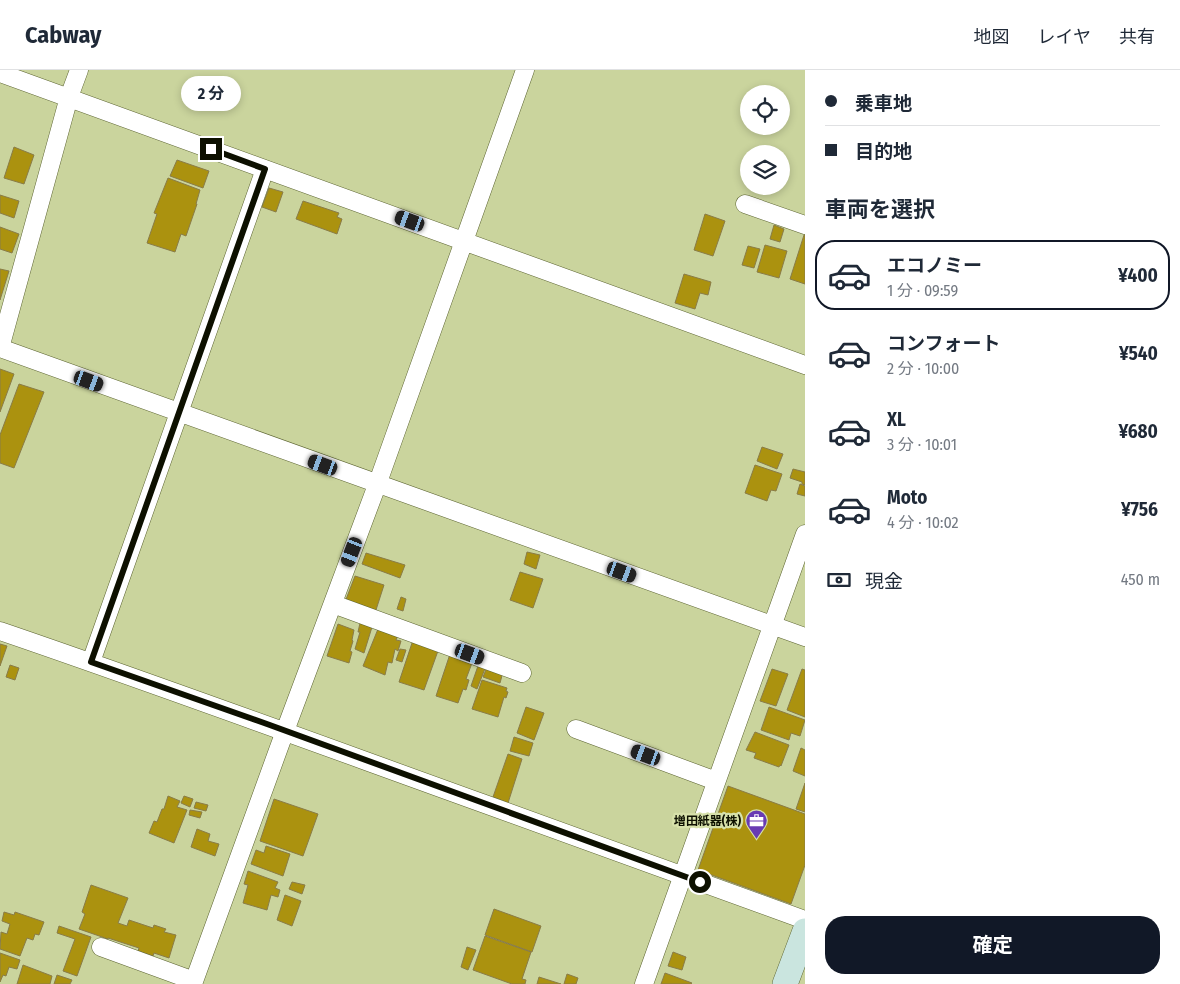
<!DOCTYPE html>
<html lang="ja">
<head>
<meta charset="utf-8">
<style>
  :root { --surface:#fff; --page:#f2f2f3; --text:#1f2937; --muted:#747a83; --line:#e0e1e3; --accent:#111827 }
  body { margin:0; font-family:"Fira Sans Condensed","Noto Sans JP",sans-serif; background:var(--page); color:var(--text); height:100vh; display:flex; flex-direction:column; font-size:19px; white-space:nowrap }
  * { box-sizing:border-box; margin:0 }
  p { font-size:16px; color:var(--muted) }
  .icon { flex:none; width:28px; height:28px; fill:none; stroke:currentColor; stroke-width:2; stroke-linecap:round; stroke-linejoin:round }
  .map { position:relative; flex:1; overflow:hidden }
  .panel { display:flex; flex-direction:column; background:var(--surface); width:375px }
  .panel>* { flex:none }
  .hud { display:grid; align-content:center; height:110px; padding:0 20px; background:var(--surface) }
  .buttons { position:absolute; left:740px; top:15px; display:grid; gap:10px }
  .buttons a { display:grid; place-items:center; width:50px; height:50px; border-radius:50%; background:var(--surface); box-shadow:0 2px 8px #0003; font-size:25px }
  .end { position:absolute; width:22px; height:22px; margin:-11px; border:6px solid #0d1000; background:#fff; box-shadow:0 0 0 2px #fff }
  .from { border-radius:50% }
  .bubble { position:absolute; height:35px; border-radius:18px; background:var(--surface); box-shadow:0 2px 8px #0003; font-size:16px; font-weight:700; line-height:35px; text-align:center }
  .car { position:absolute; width:15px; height:30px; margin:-15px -8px; border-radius:6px; box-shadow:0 0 4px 1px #0007; background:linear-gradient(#222 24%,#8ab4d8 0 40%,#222 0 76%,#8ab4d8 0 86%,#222 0) }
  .hud b { display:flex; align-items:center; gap:18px; height:48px; font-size:19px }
  .hud b+b { border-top:1px solid var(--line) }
  .hud i { width:12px; height:12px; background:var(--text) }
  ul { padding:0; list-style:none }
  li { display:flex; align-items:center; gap:15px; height:70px; margin:0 10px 8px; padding:0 10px; border:2px solid transparent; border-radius:20px }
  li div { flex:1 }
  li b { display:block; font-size:19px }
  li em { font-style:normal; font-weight:700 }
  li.active { border-color:var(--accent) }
  li>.icon { width:45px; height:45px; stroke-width:1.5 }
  h2 { padding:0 20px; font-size:22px; line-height:60px }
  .pay { display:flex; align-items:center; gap:12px; height:55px; padding:0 20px; font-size:19px }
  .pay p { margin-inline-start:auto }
  .cta { display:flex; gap:10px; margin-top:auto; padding:10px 20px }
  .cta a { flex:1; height:58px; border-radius:20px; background:var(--accent); color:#fff; font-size:20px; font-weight:700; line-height:58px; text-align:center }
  header { display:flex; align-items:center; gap:30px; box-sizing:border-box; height:70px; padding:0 25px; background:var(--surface); border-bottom:1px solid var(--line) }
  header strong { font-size:24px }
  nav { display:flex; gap:28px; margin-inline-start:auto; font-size:18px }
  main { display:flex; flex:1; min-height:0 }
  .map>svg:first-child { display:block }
</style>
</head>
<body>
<header>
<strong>Cabway</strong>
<nav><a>地図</a><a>レイヤ</a><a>共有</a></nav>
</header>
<main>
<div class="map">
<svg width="805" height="914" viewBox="0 0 805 914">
  <rect width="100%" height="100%" fill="#cad49d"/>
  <!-- building -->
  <path fill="#ab920f" stroke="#897c48" d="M14 77 34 85 24 114 4 108Z
    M177 90 209 101 203 118 170 106Z
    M168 108 200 120 196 134H197L186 166 181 164 175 182 147 173 157 144 154 143Z
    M269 118 283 122 276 142 262 137Z
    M0 125 19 131 14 148 0 143Z
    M303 131 339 143 337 147 342 149 337 164 296 149Z
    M705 144 725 151 713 186 694 180Z
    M774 155 784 159 780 172 770 169Z
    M0 157 19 164 12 183 0 179Z
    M804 165H805V214L790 209Z
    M765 175 787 181 779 208 757 202Z
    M748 176 760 179 754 198 742 195Z
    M0 199 9 201 0 230Z
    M684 204 711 212 708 225 700 223 695 239 675 233Z
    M0 299 14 304 0 342Z
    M19 314 44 322 14 398 0 393V365Z
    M762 377 783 384 777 399 757 391Z
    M755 395 782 404 776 421 771 420 767 431 745 423Z
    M793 399 805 402V415L802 414V412L790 408Z
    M800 414 805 416V426L797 424Z
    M527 482 540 485 536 499 524 494Z
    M366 483 405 495 400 508 362 494Z
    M520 502 543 509 533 538 510 530Z
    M355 506 384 515 375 543 345 532Z
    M401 527 406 529 403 541 397 539Z
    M360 553 372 557 364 583 355 579 360 562H358Z
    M338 554 354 560 352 570 353 571 350 581 352 582 349 593 327 586Z
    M378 559 398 565 396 570 401 571 398 581 395 579 392 593 388 592 385 605 363 596Z
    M413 570 439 578 424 620 399 612Z
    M0 574 7 576 0 596Z
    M400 579 406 580 402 592 396 590Z
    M450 584 472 593 466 609 469 610 466 620 463 619 458 633 436 626Z
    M479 593 486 596 477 619 471 616Z
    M10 595 19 598 15 610 6 607Z
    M487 597 503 602 500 613 483 607Z
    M772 599 788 604 776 636 760 631Z
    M802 599 805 600V647L787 640Z
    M482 610 507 618 506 621 508 622 506 628 504 627 498 647 472 639Z
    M526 637 544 643 534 670 517 663Z
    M769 637 805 650 800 666 791 663 789 670 761 660Z
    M755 662 789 675 781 696 780 695 779 697 754 688 756 683 746 680Z
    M514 667 533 673 529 686 510 681Z
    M801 678 805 680V706L793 701Z
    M508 684 522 689 508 733 493 727Z
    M805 713V742L796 739Z
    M728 716 805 744V795L791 834 698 800Z
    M168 726 180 731 177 737 187 740 174 773 149 763 154 751 157 752 162 739H164Z
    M184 726 193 729 190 737 181 733Z
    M274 729 318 744 303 786 260 771Z
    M196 732 208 735 206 741 194 738Z
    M190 740 202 742 200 748 189 745Z
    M197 759 210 764 208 771 219 774 215 786 191 777Z
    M266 776 290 784 283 806 251 794 256 780 264 783Z
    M248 801 278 812 275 818 280 820 278 827 271 825 267 840 243 833 248 815 244 814Z
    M292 812 305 815 302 824 289 819Z
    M91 815 128 828 118 853 127 856 129 850 153 858 154 855 166 859 164 862 176 865 169 888 154 883 153 886 138 881 139 878 108 868V869L79 859 85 844 82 842Z
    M285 825 301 831 292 856 277 850Z
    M494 839 541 856 532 882 485 865Z
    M4 842 14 845 15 842 44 852 39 865 35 864 33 870 27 868 20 886 0 879 1 862 7 864 10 854 2 851Z
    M59 856 91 867 77 906 63 901 75 869 57 863Z
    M485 866 531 882 522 909 526 910 525 914H512L473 900Z
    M467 877 476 880 468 900 461 897Z
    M673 882 686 887 682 900 668 896Z
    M0 883 20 890 17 899 9 897 6 906 3 905 0 912Z
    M23 895 52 906 50 914H17Z
    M665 903 692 913 691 914H661Z
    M567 904 578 908 576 914H564Z
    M57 905 72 910 70 914H54Z
    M539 907 561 914H537Z"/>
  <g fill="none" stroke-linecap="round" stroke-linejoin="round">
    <defs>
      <path id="street" d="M79 0 69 27 0 278 805 567
        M0 3 805 295
        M745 134 805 155
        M333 534 522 603
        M0 561C161 616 321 675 482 733 589 772 697 811 805 850
        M91 592 265 99
        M576 659 716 711
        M101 877 194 911
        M193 914 285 661 377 415 525 0
        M644 914 805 464"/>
      <path id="secondary" d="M785 914 805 861"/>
    </defs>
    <!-- street casing -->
    <use href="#street" stroke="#5b6330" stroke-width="19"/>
    <!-- secondary casing -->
    <use href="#secondary" stroke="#5b6330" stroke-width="26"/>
    <!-- street -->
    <use href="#street" stroke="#fff" stroke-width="18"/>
    <!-- secondary -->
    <use href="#secondary" stroke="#cae5df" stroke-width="25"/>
  </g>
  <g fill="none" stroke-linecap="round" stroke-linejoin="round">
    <!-- route -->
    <path stroke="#0d1000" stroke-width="6" d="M211 79 265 99 91 592 267 654 700 812"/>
  </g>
  <!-- icons -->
  <defs>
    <symbol id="office-pin" viewBox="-11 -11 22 30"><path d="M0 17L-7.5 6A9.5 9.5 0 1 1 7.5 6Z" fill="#693bb3" stroke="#d7e1aa"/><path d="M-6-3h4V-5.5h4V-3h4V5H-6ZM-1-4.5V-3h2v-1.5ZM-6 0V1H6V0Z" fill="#fff"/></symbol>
  </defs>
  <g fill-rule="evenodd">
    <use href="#office-pin" x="744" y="738" width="25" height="34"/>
  </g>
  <g text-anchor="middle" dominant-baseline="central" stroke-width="4.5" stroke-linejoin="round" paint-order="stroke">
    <!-- poi labels -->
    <g font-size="12" font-weight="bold" fill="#0d1000" stroke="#d7e1aa" text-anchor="end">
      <text x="741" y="751">増田紙器(株)</text>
    </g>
  </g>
</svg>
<div class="buttons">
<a><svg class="icon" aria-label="locate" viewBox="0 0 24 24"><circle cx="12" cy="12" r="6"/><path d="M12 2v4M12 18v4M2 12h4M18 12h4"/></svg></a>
<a><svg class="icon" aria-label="layers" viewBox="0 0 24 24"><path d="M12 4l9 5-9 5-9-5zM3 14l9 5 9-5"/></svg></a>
</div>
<i class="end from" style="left:700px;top:812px"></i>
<i class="end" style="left:211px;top:79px"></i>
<div class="bubble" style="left:181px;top:6px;width:60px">2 分</div>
<i class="car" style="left:410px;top:151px;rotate:290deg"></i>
<i class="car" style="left:89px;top:311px;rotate:110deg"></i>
<i class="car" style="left:323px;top:395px;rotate:290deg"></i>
<i class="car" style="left:352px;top:482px;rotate:201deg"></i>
<i class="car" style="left:622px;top:502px;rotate:110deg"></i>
<i class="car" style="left:470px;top:584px;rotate:110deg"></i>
<i class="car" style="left:646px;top:685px;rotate:290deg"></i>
</div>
<section class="panel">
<div class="hud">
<b><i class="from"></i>乗車地</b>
<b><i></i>目的地</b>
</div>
<h2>車両を選択</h2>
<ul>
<li class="active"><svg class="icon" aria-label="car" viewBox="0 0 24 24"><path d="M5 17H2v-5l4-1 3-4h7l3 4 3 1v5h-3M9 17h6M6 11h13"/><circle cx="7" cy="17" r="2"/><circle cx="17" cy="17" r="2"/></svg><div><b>エコノミー</b><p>1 分 · 09:59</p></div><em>¥400</em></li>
<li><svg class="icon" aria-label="car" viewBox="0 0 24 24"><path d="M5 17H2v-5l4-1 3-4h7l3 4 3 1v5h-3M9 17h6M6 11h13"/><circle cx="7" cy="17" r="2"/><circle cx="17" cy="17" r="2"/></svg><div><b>コンフォート</b><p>2 分 · 10:00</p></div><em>¥540</em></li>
<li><svg class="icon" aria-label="car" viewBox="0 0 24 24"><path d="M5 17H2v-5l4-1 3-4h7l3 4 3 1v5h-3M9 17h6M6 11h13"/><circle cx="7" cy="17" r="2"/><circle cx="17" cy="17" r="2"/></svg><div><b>XL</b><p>3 分 · 10:01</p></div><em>¥680</em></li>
<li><svg class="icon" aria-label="car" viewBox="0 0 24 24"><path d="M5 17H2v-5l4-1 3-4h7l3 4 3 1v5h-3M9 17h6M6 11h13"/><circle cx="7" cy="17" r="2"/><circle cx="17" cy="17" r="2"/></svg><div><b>Moto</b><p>4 分 · 10:02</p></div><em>¥756</em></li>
</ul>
<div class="pay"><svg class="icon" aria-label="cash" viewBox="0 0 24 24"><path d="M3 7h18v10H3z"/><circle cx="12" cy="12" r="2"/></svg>現金<p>450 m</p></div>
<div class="cta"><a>確定</a></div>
</section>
</main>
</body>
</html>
